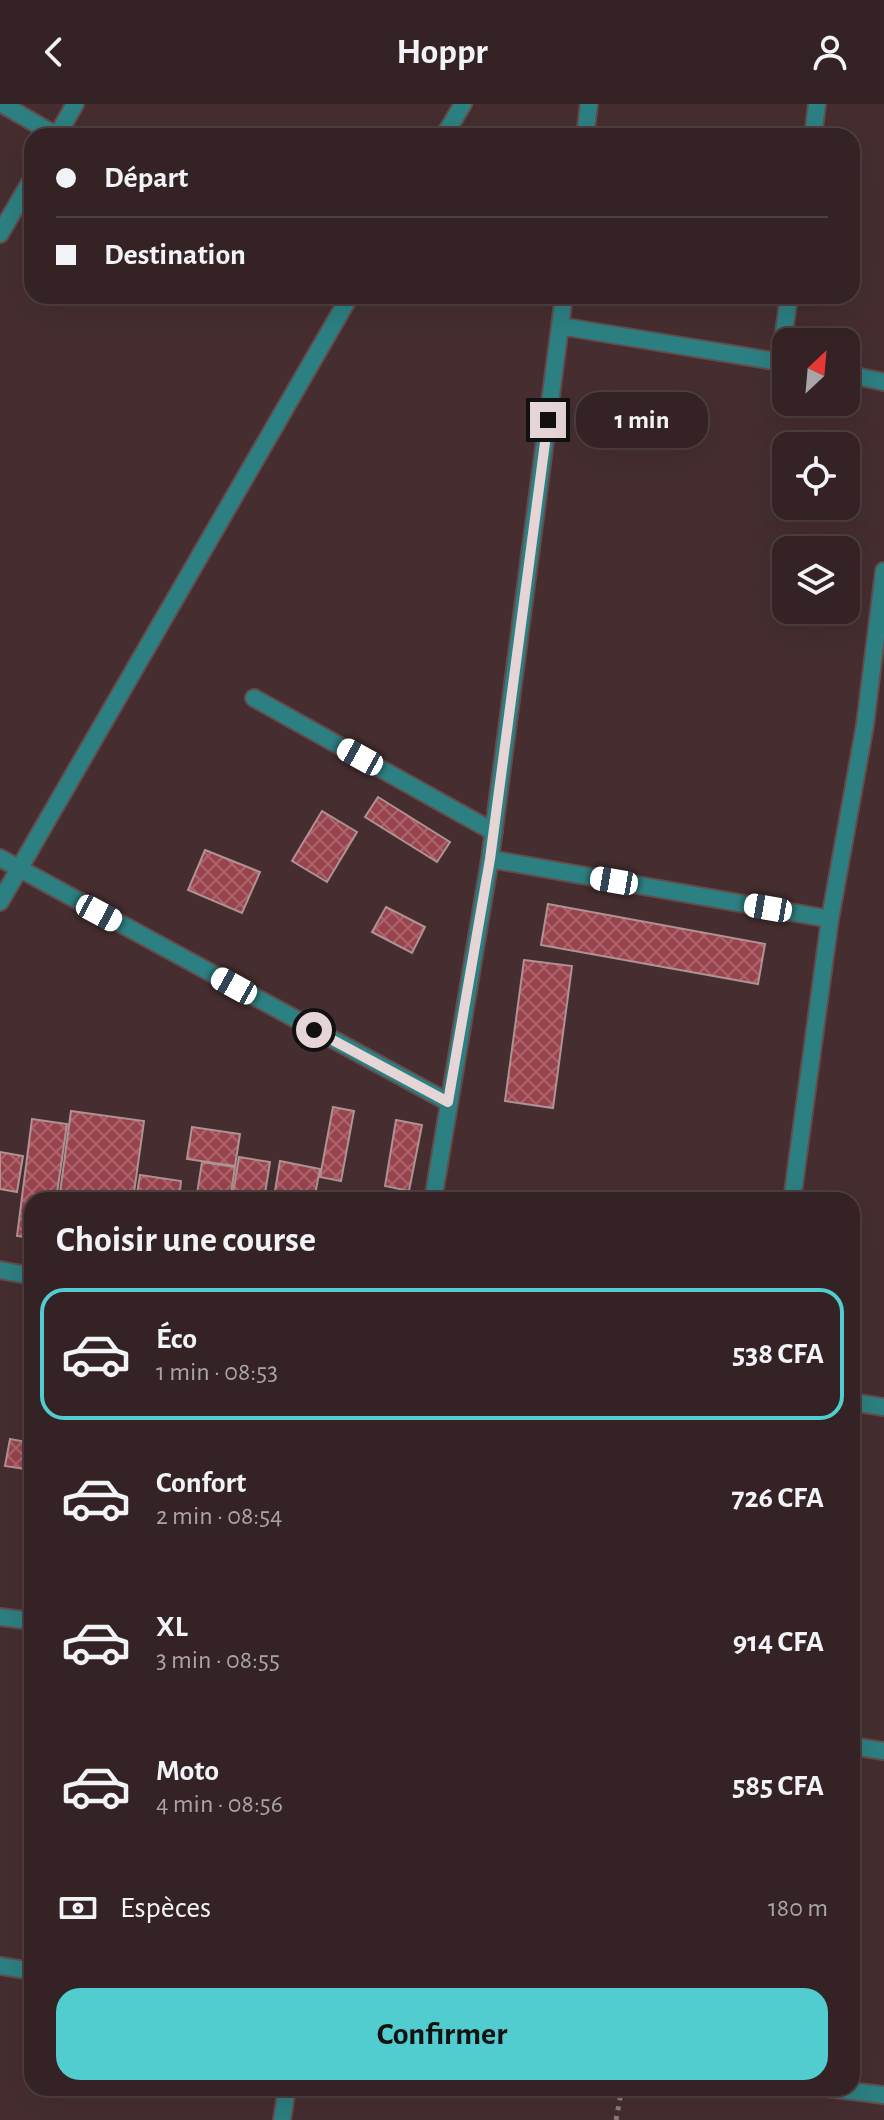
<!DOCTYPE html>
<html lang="fr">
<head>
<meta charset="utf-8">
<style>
  :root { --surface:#342224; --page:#3c2a2c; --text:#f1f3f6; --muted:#a9a4a6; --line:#4e3f41; --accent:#52cdcf }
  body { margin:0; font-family:"Alegreya Sans",sans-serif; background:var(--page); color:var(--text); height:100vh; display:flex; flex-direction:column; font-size:30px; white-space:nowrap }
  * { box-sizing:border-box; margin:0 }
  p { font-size:26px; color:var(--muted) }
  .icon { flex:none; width:44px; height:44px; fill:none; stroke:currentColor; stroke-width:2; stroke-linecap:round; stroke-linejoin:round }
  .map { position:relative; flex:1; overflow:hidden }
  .details { position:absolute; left:24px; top:1088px; width:836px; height:904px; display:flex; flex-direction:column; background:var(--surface); border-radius:24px; box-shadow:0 8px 32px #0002,0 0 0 2px var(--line) }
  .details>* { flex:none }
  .top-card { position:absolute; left:24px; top:24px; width:836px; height:176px; border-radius:24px; box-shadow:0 8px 32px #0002,0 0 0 2px var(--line); display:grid; align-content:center; height:176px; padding:0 32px; background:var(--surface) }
  .needle { width:52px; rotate:26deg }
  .controls { position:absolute; left:772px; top:224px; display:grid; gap:16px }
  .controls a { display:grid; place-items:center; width:88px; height:88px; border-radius:16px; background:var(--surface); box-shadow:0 8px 32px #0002,0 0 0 2px var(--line); font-size:40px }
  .end { position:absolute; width:36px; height:36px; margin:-18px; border:10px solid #e5d5d6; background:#111; box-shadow:0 0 0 4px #111 }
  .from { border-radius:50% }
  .bubble { position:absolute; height:56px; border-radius:24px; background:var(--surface); box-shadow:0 8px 32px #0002,0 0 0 2px var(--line); font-size:26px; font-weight:700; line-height:56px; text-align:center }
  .car { position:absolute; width:24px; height:48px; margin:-24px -12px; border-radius:10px; box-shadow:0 0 6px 2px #0007; background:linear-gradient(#fff 24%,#345 0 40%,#fff 0 76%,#345 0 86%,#fff 0) }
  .top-card b { display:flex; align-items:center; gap:28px; height:76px; font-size:30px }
  .top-card b+b { border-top:2px solid var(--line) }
  .top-card i { width:20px; height:20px; background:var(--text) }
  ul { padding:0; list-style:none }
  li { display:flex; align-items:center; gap:24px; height:132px; margin:0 16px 12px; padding:0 16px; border:4px solid transparent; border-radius:24px }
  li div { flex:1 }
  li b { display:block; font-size:30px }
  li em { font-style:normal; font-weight:700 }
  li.on { border-color:var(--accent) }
  li>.icon { width:72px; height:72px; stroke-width:1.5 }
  h2 { padding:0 32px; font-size:36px; line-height:96px }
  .pay { display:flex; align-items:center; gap:20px; height:88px; padding:0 32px; font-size:30px }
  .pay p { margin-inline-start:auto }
  .primary-button { display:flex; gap:16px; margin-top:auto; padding:16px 32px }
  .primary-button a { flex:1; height:92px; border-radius:24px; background:var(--accent); color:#111; font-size:32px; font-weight:700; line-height:92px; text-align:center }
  header { display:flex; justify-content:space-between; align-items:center; height:104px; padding:0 32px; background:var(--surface); font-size:36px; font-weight:700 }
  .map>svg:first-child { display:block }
</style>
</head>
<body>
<header><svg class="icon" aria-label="back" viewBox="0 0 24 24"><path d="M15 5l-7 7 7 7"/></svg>Hoppr<svg class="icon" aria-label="person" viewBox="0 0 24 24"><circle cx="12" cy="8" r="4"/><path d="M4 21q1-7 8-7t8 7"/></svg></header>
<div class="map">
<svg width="884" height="2016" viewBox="0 0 884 2016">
  <defs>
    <pattern id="building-cross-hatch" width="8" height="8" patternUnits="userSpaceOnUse" patternTransform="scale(2)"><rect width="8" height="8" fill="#99434d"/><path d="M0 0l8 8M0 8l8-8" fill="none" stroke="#ac666e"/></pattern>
  </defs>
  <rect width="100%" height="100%" fill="#462e30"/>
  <!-- building -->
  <path fill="url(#building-cross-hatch)" stroke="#af9293" stroke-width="2" d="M378 693 450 738 437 758 365 713Z
    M322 707 357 728 327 778 292 757Z
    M205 746 260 768 242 809 188 786Z
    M548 800 765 840 758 880 541 841Z
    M386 803 425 823 412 849 372 828Z
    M524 856 572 862 553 1004 505 997Z
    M333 1003 354 1007 341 1077 320 1073Z
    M71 1007 144 1017 133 1096H59Z
    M32 1015 67 1020 56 1096H32V1134L17 1132Z
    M396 1016 422 1021 409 1087 385 1082Z
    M192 1023 240 1030 235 1062 187 1055Z
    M0 1048 23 1052 17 1088 0 1085Z
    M239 1053 270 1058 264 1096H232Z
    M280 1057 320 1065 314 1096H268L269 1092 274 1093Z
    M202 1058 235 1063 230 1096H196Z
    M140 1071 181 1077 179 1096H136Z
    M10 1335 32 1339V1366L5 1362Z"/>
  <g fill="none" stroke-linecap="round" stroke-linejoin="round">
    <defs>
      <path id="minor" d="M2 0 57 32
        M57 32 75 0
        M444 32 463 0
        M585 32 589 0
        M813 32 817 0
        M0 130 32 75
        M560 222 786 259
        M780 257 789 192
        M846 270 884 278
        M254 594 494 728
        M0 754 448 998
        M490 755 830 815
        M0 798 350 192
        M433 1096 490 755 564 192
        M792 1096 830 815 865 621 884 467
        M0 1166 32 1172
        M852 1298 884 1303
        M0 1513 32 1517
        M852 1642 884 1647
        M0 1862 32 1867
        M826 1984 884 1991
        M282 2016 287 1984"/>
    </defs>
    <!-- minor casing -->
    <use href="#minor" stroke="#634c4e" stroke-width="20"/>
    <!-- path -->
    <path stroke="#8f7b7d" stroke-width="5" stroke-dasharray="4 6" stroke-linecap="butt" d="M616 2016 622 1984"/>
    <!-- minor -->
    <use href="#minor" stroke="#2d8082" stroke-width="16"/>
  </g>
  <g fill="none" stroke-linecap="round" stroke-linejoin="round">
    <!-- route -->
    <path stroke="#e5d5d6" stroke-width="10" d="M314 926 448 998 490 755 548 316"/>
  </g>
</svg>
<div class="controls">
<a><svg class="needle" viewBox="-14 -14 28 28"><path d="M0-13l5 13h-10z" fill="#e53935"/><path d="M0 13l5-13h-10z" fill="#a9a4a6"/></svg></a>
<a><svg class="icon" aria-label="locate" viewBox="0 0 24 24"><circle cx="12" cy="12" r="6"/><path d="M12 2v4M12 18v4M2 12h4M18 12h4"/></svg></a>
<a><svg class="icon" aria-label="layers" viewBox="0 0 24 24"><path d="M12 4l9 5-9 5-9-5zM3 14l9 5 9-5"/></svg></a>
</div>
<i class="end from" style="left:314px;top:926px"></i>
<i class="end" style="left:548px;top:316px"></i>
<div class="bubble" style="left:576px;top:288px;width:132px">1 min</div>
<i class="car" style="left:360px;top:653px;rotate:299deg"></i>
<i class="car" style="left:614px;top:777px;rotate:280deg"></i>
<i class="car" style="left:768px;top:804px;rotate:280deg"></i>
<i class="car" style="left:99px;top:809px;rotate:118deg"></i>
<i class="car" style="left:234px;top:882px;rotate:299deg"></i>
<div class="top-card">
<b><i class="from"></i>Départ</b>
<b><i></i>Destination</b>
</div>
<section class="details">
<h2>Choisir une course</h2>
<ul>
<li class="on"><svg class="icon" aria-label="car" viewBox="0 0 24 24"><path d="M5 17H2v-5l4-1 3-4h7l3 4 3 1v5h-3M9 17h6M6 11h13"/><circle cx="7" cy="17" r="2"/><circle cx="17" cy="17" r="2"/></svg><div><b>Éco</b><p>1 min · 08:53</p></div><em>538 CFA</em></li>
<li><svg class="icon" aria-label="car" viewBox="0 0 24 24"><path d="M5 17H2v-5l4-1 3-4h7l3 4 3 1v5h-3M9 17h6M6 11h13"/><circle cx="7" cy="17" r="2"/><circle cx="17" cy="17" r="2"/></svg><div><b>Confort</b><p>2 min · 08:54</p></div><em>726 CFA</em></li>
<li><svg class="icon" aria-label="car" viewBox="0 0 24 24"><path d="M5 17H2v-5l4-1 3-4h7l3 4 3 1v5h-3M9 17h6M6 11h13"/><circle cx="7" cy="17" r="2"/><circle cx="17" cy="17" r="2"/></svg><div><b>XL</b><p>3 min · 08:55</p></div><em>914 CFA</em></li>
<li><svg class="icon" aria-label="car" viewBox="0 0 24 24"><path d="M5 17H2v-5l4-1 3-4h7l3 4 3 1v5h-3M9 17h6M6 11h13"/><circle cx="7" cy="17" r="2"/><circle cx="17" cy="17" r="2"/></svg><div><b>Moto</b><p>4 min · 08:56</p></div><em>585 CFA</em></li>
</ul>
<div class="pay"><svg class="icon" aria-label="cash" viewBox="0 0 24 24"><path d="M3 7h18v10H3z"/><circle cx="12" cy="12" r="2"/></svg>Espèces<p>180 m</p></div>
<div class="primary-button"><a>Confirmer</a></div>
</section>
</div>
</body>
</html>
